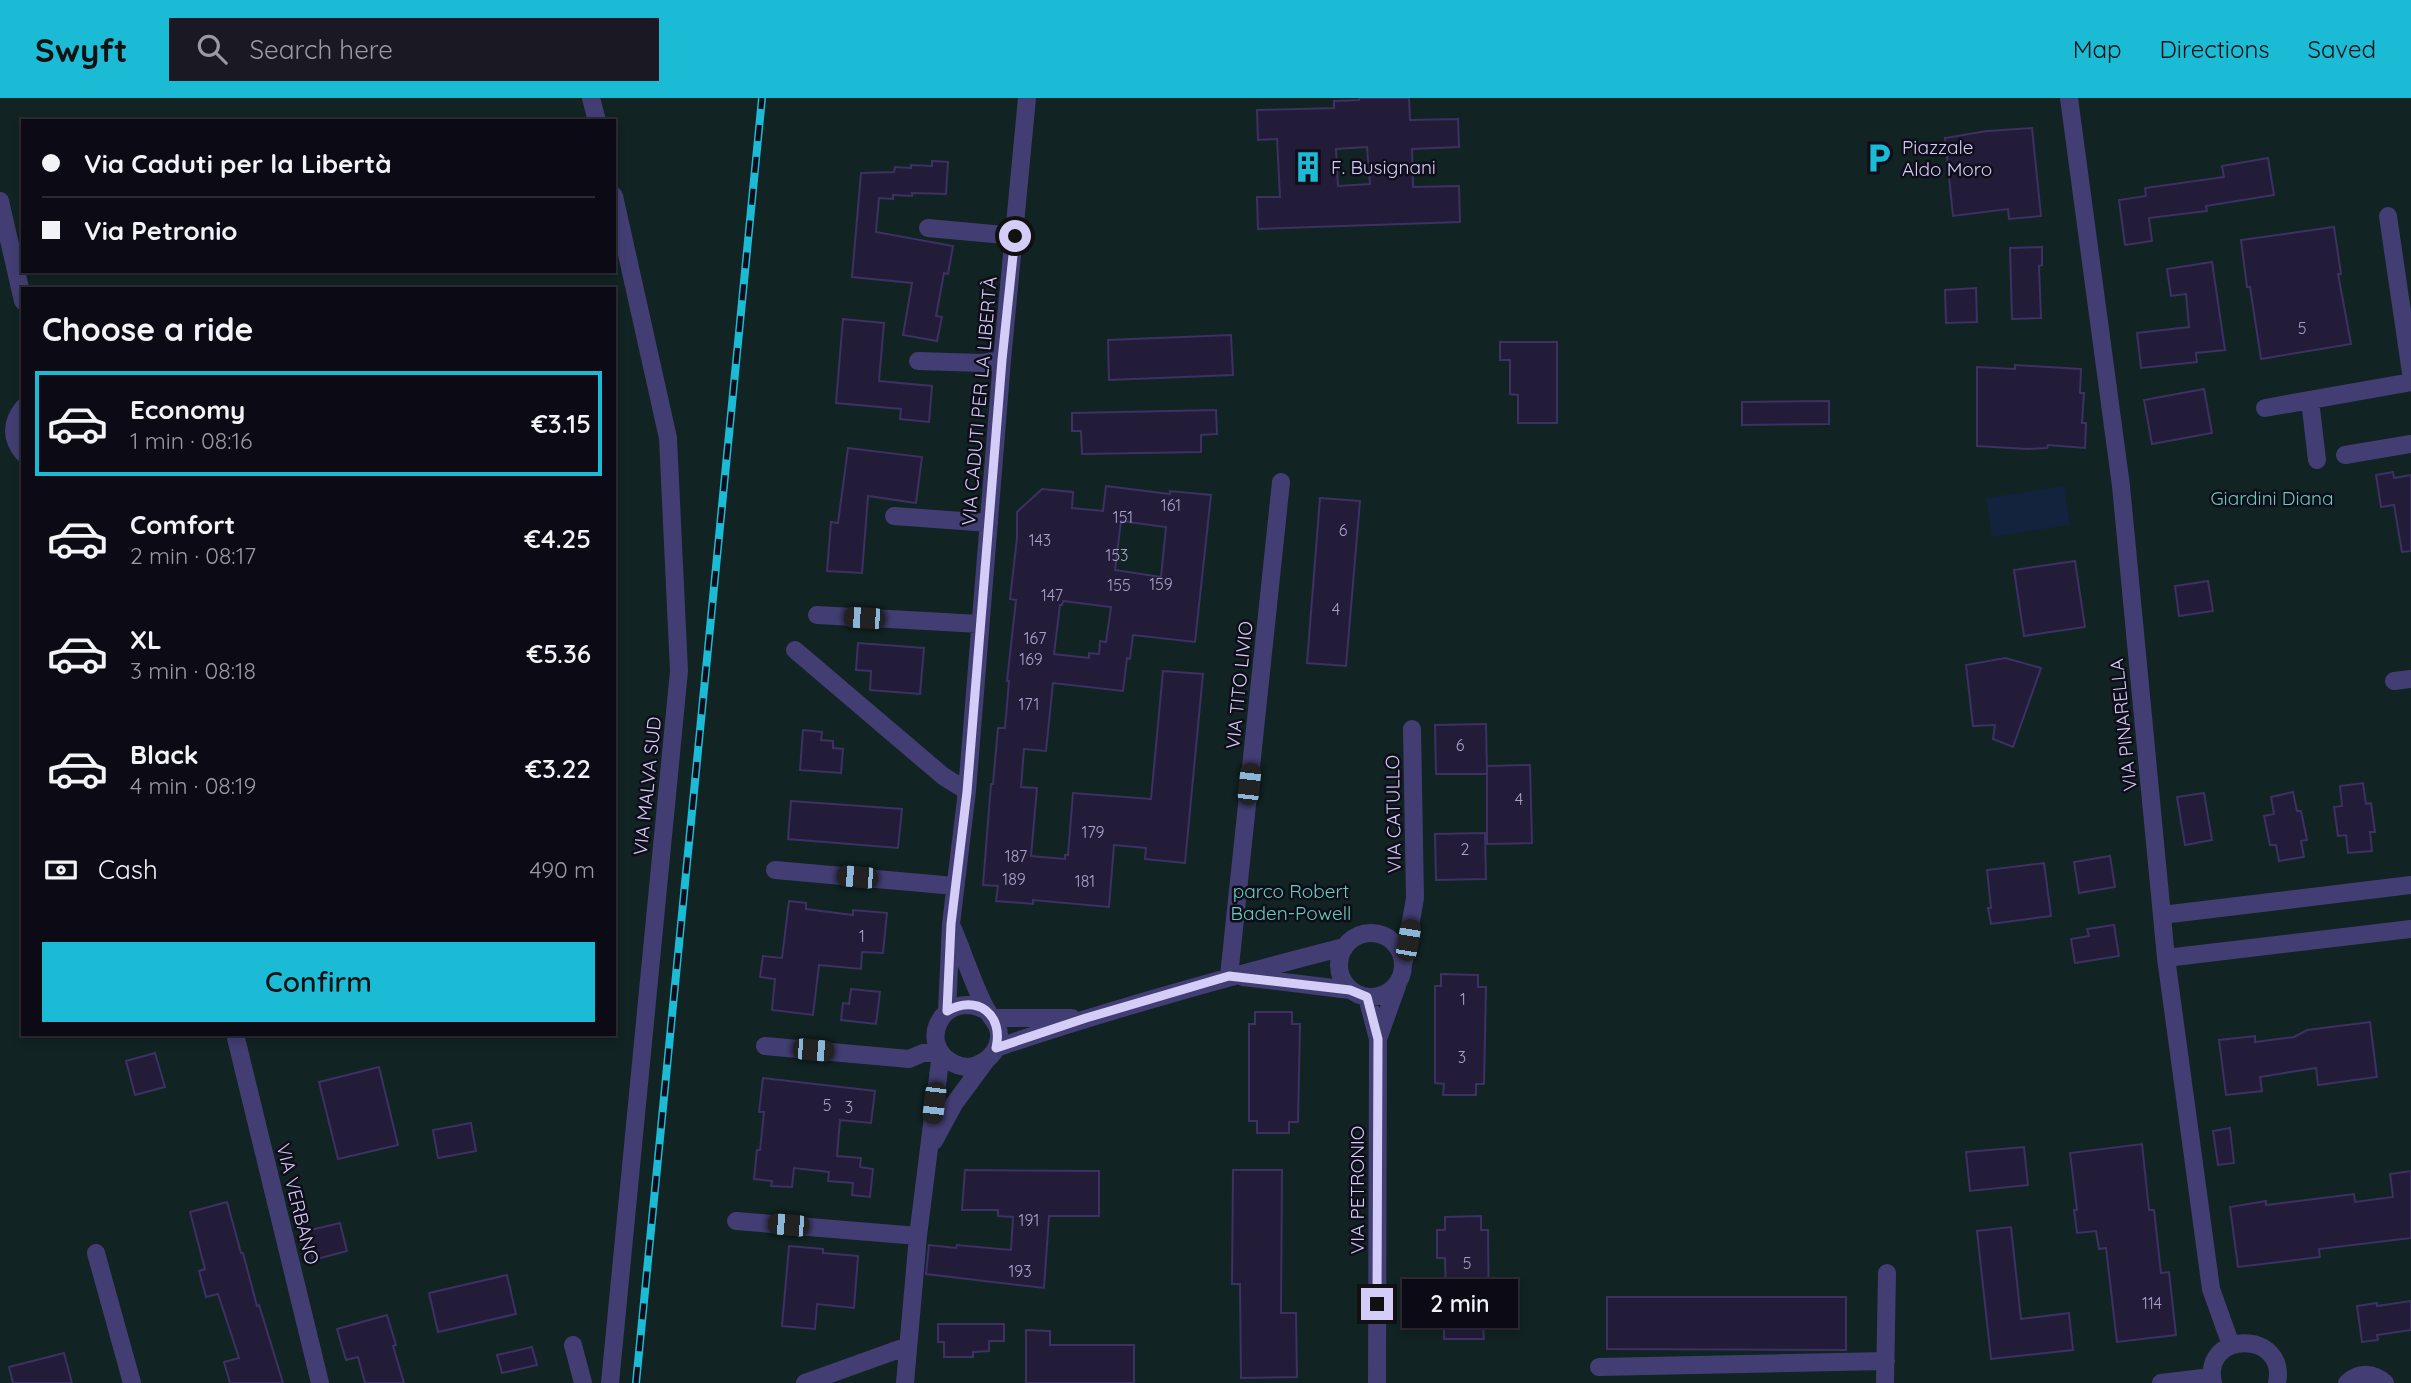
<!DOCTYPE html>
<html lang="en">
<head>
<meta charset="utf-8">
<style>
  :root { --surface:#0c0a14; --page:#1a1822; --text:#f1f3f6; --muted:#9a9aa0; --line:#2c2b34; --accent:#1cbbd5 }
  body { margin:0; font-family:Quicksand,sans-serif; background:var(--page); color:var(--text); height:100vh; display:flex; flex-direction:column; font-size:26px; white-space:nowrap }
  * { box-sizing:border-box; margin:0 }
  p { font-size:23px; color:var(--muted) }
  .icon { flex:none; width:38px; height:38px; fill:none; stroke:currentColor; stroke-width:2; stroke-linecap:round; stroke-linejoin:round }
  .map { position:relative; flex:1; overflow:hidden }
  .panel { position:absolute; left:21px; top:189px; width:595px; height:749px; display:flex; flex-direction:column; background:var(--surface); border-radius:0px; box-shadow:0 4px 10px #0003,0 0 0 2px var(--line) }
  .panel>* { flex:none }
  .banner { position:absolute; left:21px; top:21px; width:595px; height:154px; border-radius:0px; box-shadow:0 4px 10px #0003,0 0 0 2px var(--line); display:grid; align-content:center; height:154px; padding:0 21px; background:var(--surface) }
  .end { position:absolute; width:32px; height:32px; margin:-16px; border:9px solid #d4cdf8; background:#111; box-shadow:0 0 0 4px #111 }
  .from { border-radius:50% }
  .bubble { position:absolute; height:49px; border-radius:0px; background:var(--surface); box-shadow:0 4px 10px #0003,0 0 0 2px var(--line); font-size:23px; font-weight:600; line-height:49px; text-align:center }
  .car { position:absolute; width:21px; height:42px; margin:-21px -10px; border-radius:9px; box-shadow:0 0 5px 2px #0007; background:linear-gradient(#222 24%,#8ab4d8 0 40%,#222 0 76%,#8ab4d8 0 86%,#222 0) }
  .banner b { display:flex; align-items:center; gap:24px; height:66px; font-size:26px }
  .banner b+b { border-top:2px solid var(--line) }
  .banner i { width:18px; height:18px; background:var(--text) }
  ul { padding:0; list-style:none }
  li { display:flex; align-items:center; gap:21px; height:105px; margin:0 14px 10px; padding:0 7px; border:4px solid transparent; border-radius:0px }
  li div { flex:1 }
  li b { display:block; font-size:26px }
  li em { font-style:normal; font-weight:600 }
  li.current { border-color:var(--accent) }
  li>.icon { width:63px; height:63px; stroke-width:1.5 }
  h2 { padding:0 21px; font-size:32px; line-height:84px }
  .pay { display:flex; align-items:center; gap:18px; height:77px; padding:0 21px; font-size:26px }
  .pay p { margin-inline-start:auto }
  .cta { display:flex; gap:14px; margin-top:auto; padding:14px 21px }
  .cta a { flex:1; height:80px; border-radius:0px; background:var(--accent); color:#111; font-size:28px; font-weight:600; line-height:80px; text-align:center }
  header { display:flex; align-items:center; gap:42px; box-sizing:border-box; height:98px; padding:0 35px; background:var(--accent); color:#111 }
  header strong { font-size:33px }
  nav { display:flex; gap:38px; margin-inline-start:auto; font-size:24px }
  .search { width:490px; height:63px; background:var(--page); display:flex; align-items:center; gap:18px; box-sizing:border-box; padding:0 24px; border-radius:0px; color:var(--muted); font-size:26px }
  .map>svg:first-child { display:block }
</style>
</head>
<body>
<header>
<strong>Swyft</strong>
<div class="search"><svg class="icon" aria-label="search" viewBox="0 0 24 24"><circle cx="10" cy="10" r="6"/><path d="M15 15l6 6"/></svg>Search here</div>
<nav><a>Map</a><a>Directions</a><a>Saved</a></nav>
</header>
<div class="map">
<svg width="2411" height="1285" viewBox="0 0 2411 1285">
  <rect width="100%" height="100%" fill="#100d1a"/>
  <!-- green -->
  <path fill="#112323" fill-rule="evenodd" d="M0 0H2411V1285H0ZM23 23H614V173H23ZM23 191H614V936H23Z"/>
  <!-- water -->
  <path fill="#13233d" d="M2064 388 2070 427 1992 439 1986 400Z"/>
  <!-- building -->
  <path fill="#231c39" stroke="#3c3162" stroke-width="2" fill-rule="evenodd" d="M1359 0H1409L1410 22 1458 21 1459 49 1412 51 1413 89 1459 88 1460 124 1258 131 1257 99H1280L1277 41 1258 42 1257 12 1334 10V3L1359 2ZM1367 49 1370 86 1338 88 1336 51Z
    M2032 30 2041 118 2009 121 2008 111 1953 118 1945 40 1987 33Z
    M2268 60 2274 97 2206 108 2207 113 2149 120 2152 143 2125 147 2119 102 2146 98 2145 90 2224 79 2222 68Z
    M932 63 948 64 946 96 912 95V98L893 97V101L879 100 876 134 953 148 948 176 944 175 936 218 942 219 937 243 903 237 912 185 852 179 861 75 894 74 895 69 911 70V67L932 68Z
    M2334 129 2341 176H2338L2351 246 2261 261 2250 189H2247L2241 142Z
    M2042 149V167L2039 168 2041 220 2012 221 2010 150Z
    M2212 164 2225 252 2196 255 2197 264 2141 270 2137 235 2189 229 2186 196 2171 198 2167 171Z
    M1976 190 1977 224 1946 225 1945 192Z
    M843 221 884 225 879 283 932 288 929 324 900 321 901 311 836 305Z
    M1231 237 1233 277 1109 282 1108 242Z
    M1500 244H1557V325H1518V297L1510 296V262H1500Z
    M2015 267 2081 271 2080 295H2084L2082 325H2086L2085 350 2048 347 2047 350 2028 351 1977 348V269L2015 271Z
    M2204 291 2212 335 2152 346 2144 302Z
    M1829 303V326L1742 327V304Z
    M1216 312 1217 336 1201 337V354L1082 356 1081 333H1072V315Z
    M848 350 922 359 916 405 868 398 862 475 827 473 831 424 838 425Z
    M2393 374 2394 380 2411 377V453L2402 454 2394 407 2381 409 2376 377Z
    M1106 388 1170 396V393L1211 397 1195 544 1133 537 1130 561 1127 560 1123 593 1053 585 1046 653 1024 651 1021 689 1037 690 1031 758 1065 761V757H1068L1073 695 1151 701 1163 573 1203 576 1185 765 1145 761 1146 750 1114 747 1109 809 1033 802V806L996 803 998 788 983 787 991 686H993L998 630H1005L1009 583H1007L1016 502 1010 501 1017 440V414L1042 391 1073 394 1072 410 1103 413ZM1121 423 1166 429 1161 479 1115 472ZM1063 503 1111 509 1106 544 1100 543 1099 556 1089 555V560L1054 556 1060 507H1062Z
    M1320 400 1360 403 1346 568 1307 565Z
    M2075 463 2085 529 2024 538 2014 472Z
    M2208 483 2213 513 2179 518 2175 488Z
    M858 545 924 550 920 596 870 592 871 573 856 572Z
    M2005 560 2041 570 2013 649 1993 641 1995 627 1973 628 1966 567Z
    M1486 626 1487 676H1436L1435 627Z
    M803 632 822 634 821 642 833 643V650L843 651 841 675 800 672Z
    M1530 667 1532 745 1487 746V668Z
    M2363 685 2366 706 2371 705 2375 734H2370L2372 753 2348 755 2346 737 2338 738 2334 709 2342 708 2340 688Z
    M2293 694 2297 713H2301L2307 742 2301 743 2304 759 2279 763 2276 747H2270L2264 718 2274 716 2271 699Z
    M2204 695 2212 742 2185 747 2177 699Z
    M791 703 902 711 898 750 788 741Z
    M1485 735 1486 781 1436 782 1435 736Z
    M2110 758 2115 789 2079 795 2074 764Z
    M2044 765 2051 818 1991 826 1988 810H1991L1987 772Z
    M789 803 806 805V811L853 817V812L887 815 883 855 862 854 861 871 819 867 813 917 772 912 775 881 760 879 763 858 782 860Z
    M2114 827 2119 858 2075 865 2071 841 2089 838 2087 831Z
    M1441 876 1478 877V889H1486L1484 986H1476V997H1443L1444 986 1435 985V888H1441Z
    M851 891 880 894 876 926 841 922 843 905 849 906Z
    M1255 914H1292V926H1300L1298 1024H1289V1035H1257V1023H1249V926H1255Z
    M2370 924 2377 979 2318 987 2316 970 2260 979 2262 993 2226 997 2219 942 2255 938V944L2294 939 2307 932Z
    M155 955 165 989 135 997 126 963Z
    M379 969 398 1047 338 1061 319 984Z
    M763 980 875 993 871 1025 840 1022 837 1058 861 1060 860 1069 873 1071 870 1099 852 1097 853 1085 828 1083 829 1074 794 1070 792 1089 771 1088 772 1083 754 1081 757 1052H760L764 1014H759Z
    M471 1025 476 1053 438 1060 433 1032Z
    M2230 1030 2234 1065 2218 1067 2213 1033Z
    M2142 1046 2149 1112H2154L2161 1175 2169 1174 2176 1237 2117 1244 2106 1150 2099 1151 2096 1133 2077 1135 2074 1112H2077L2070 1055Z
    M2024 1049 2028 1087 1970 1093 1966 1054Z
    M965 1072 1099 1073V1118H1049L1044 1190 926 1176 929 1147 956 1150 957 1147 1011 1152 1013 1119 998 1118V1112H962Z
    M1233 1072H1282L1281 1215H1296L1297 1279 1241 1280 1240 1186H1232Z
    M2411 1073V1140L2319 1151 2320 1159 2238 1169 2230 1109 2266 1103V1107L2354 1096 2355 1104 2393 1099 2390 1076Z
    M227 1104 241 1155H243L257 1208 259 1207 283 1285H230L224 1264 239 1260 218 1196 206 1199 199 1173 205 1171 190 1114Z
    M1481 1118V1132H1488L1489 1229H1483L1484 1241H1444V1220H1438L1437 1198 1446 1197 1445 1160H1437V1132H1445V1119Z
    M340 1125 347 1153 313 1162 306 1133Z
    M2011 1129 2021 1221 2069 1215 2073 1252 1991 1261 1977 1133Z
    M789 1148 823 1151V1155L858 1158 854 1210 817 1206 815 1231 782 1228Z
    M507 1177 516 1216 438 1234 429 1195Z
    M1607 1199H1846V1252L1607 1251Z
    M2411 1203V1232L2377 1237 2378 1242 2362 1244 2357 1208 2377 1205V1208Z
    M387 1217 396 1247 393 1248 404 1285H365L358 1259 346 1262 337 1231Z
    M938 1226H1004V1243H989V1253L973 1254V1259H944V1244H938Z
    M1026 1232 1050 1233V1247H1134V1285H1026Z
    M532 1249 537 1267 502 1275 497 1257Z
    M64 1255 72 1285H13L9 1269Z"/>
  <g fill="none" stroke-linecap="round" stroke-linejoin="round">
    <!-- minor -->
    <path stroke="#423e73" stroke-width="18" d="M591 0 597 23
      M2069 0 2121 388 2166 860 2211 1191 2231 1247
      M0 103 23 203
      M2388 118 2411 275
      M928 130 1015 138
      M918 263 982 265 1002 262
      M2310 302 2317 362
      M23 310C11 325 11 340 23 355
      M2265 310 2411 284
      M2345 357 2411 346
      M894 418 989 425
      M817 517 980 526
      M795 552 943 678 967 693
      M2394 583 2411 581
      M775 772 955 788
      M2162 817 2411 787
      M953 831C964 857 973 886 986 911 992 921 1000 927 999 940 998 951 991 960 981 965 973 970 964 970 955 966 915 949 942 888 987 913
      M1339 867a32 32 0 1 1 64 0a32 32 0 1 1-64 0Z
      M2166 860 2411 831
      M1404 863 1415 800 1412 631
      M1229 878 1281 384
      M1243 879 1350 892
      M1367 899 1378 941 1377 1285
      M947 913 951 826 967 693 1002 262 1027 0
      M993 920H1072
      M235 936 320 1285
      M1378 941 1397 888
      M765 948 909 961 923 955H941L918 1138 905 1285
      M996 950C1111 911 1227 879 1344 849
      M934 1043 954 1006 985 964
      M736 1123 918 1138
      M96 1155 132 1285
      M573 1247 583 1285
      M1599 1269 1886 1263
      M610 1285 679 573 668 340 614 98
      M805 1285 908 1248
      M1885 1285 1887 1175
      M2161 1285 2211 1279
      M2213 1285C2201 1232 2288 1232 2277 1285
      M2347 1285C2358 1274 2373 1274 2385 1285"/>
    <defs>
      <path id="rail" d="M636 1285 762 0"/>
    </defs>
    <!-- rail casing -->
    <use href="#rail" stroke="#1cbbd5" stroke-width="8"/>
    <!-- rail -->
    <use href="#rail" stroke="#100d1a" stroke-width="5" stroke-dasharray="16" stroke-linecap="butt"/>
  </g>
  <g fill="none" stroke-linecap="round" stroke-linejoin="round">
    <!-- route -->
    <path stroke="#d4cdf8" stroke-width="9" d="M1015 138 1002 262 967 694 951 826 947 913C977 896 1004 916 996 950L1086 920 1229 878 1350 892 1367 899 1378 941 1377 1206"/>
  </g>
  <!-- icons -->
  <defs>
    <symbol id="parking-bare" viewBox="-9 -9 18 18"><path d="M-3.5-5.5H1a3.5 3.5 0 0 1 0 7H-1V5.5H-3.5ZM-1-3.4V-.6H.8a1.4 1.4 0 0 0 0-2.8Z" fill="#1cbbd5" stroke="#100d1a" stroke-width="2.5" paint-order="stroke"/></symbol>
    <symbol id="building-bare" viewBox="-9 -9 18 18"><path d="M-4-6H4V6H1V3H-1V6H-4ZM-2.5-4.3h1.7v1.8h-1.7ZM.8-4.3h1.7v1.8H.8ZM-2.5-1h1.7V.8h-1.7ZM.8-1h1.7V.8H.8Z" fill="#1cbbd5" stroke="#100d1a" stroke-width="2.5" paint-order="stroke"/></symbol>
  </defs>
  <g fill-rule="evenodd">
    <use href="#parking-bare" x="1857" y="38" width="44" height="44"/>
    <use href="#building-bare" x="1286" y="47" width="44" height="44"/>
  </g>
  <g text-anchor="middle" dominant-baseline="central" stroke-width="5" stroke-linejoin="round" paint-order="stroke">
    <!-- number labels -->
    <g font-size="16" fill="#a8a1c8">
      <text x="2302" y="230">5</text>
      <text x="1171" y="407">161</text>
      <text x="1123" y="419">151</text>
      <text x="1343" y="432">6</text>
      <text x="1040" y="442">143</text>
      <text x="1117" y="457">153</text>
      <text x="1161" y="486">159</text>
      <text x="1119" y="487">155</text>
      <text x="1052" y="497">147</text>
      <text x="1336" y="511">4</text>
      <text x="1035" y="540">167</text>
      <text x="1031" y="561">169</text>
      <text x="1029" y="606">171</text>
      <text x="1460" y="647">6</text>
      <text x="1519" y="701">4</text>
      <text x="1093" y="734">179</text>
      <text x="1465" y="751">2</text>
      <text x="1016" y="758">187</text>
      <text x="1014" y="781">189</text>
      <text x="1085" y="783">181</text>
      <text x="862" y="838">1</text>
      <text x="1463" y="901">1</text>
      <text x="1462" y="959">3</text>
      <text x="827" y="1007">5</text>
      <text x="849" y="1009">3</text>
      <text x="1029" y="1122">191</text>
      <text x="1467" y="1165">5</text>
      <text x="1020" y="1173">193</text>
      <text x="2152" y="1205">114</text>
    </g>
    <!-- poi labels -->
    <g font-size="19" fill="#d4cdf8" stroke="#100d1a" text-anchor="start">
      <text x="1902" y="49">Piazzale<tspan x="1902" dy="22">Aldo Moro</tspan></text>
      <text x="1331" y="69">F. Busignani</text>
    </g>
    <!-- street labels -->
    <g font-size="19" fill="#d4cdf8" stroke="#100d1a">
      <text transform="translate(979 303) rotate(-85)">VIA CADUTI PER LA LIBERTÀ</text>
      <text transform="translate(1239 587) rotate(-84)">VIA TITO LIVIO</text>
      <text transform="translate(2123 627) rotate(-96)">VIA PINARELLA</text>
      <text transform="translate(647 688) rotate(-84)">VIA MALVA SUD</text>
      <text transform="translate(1393 716) rotate(-91)">VIA CATULLO</text>
      <text transform="translate(1357 1092) rotate(-90)">VIA PETRONIO</text>
      <text transform="translate(298 1106) rotate(76)">VIA VERBANO</text>
    </g>
    <!-- park labels -->
    <g font-size="19" fill="#64ceb8" stroke="#100d1a">
      <text x="2272" y="400">Giardini Diana</text>
      <text x="1291" y="793">parco Robert<tspan x="1291" dy="22">Baden-Powell</tspan></text>
    </g>
  </g>
</svg>
<i class="end from" style="left:1015px;top:138px"></i>
<i class="end" style="left:1377px;top:1206px"></i>
<div class="bubble" style="left:1402px;top:1181px;width:116px">2 min</div>
<i class="car" style="left:864px;top:520px;rotate:273deg"></i>
<i class="car" style="left:1249px;top:686px;rotate:6deg"></i>
<i class="car" style="left:857px;top:779px;rotate:275deg"></i>
<i class="car" style="left:1408px;top:842px;rotate:10deg"></i>
<i class="car" style="left:813px;top:952px;rotate:95deg"></i>
<i class="car" style="left:934px;top:1005px;rotate:187deg"></i>
<i class="car" style="left:788px;top:1127px;rotate:275deg"></i>
<div class="banner">
<b><i class="from"></i>Via Caduti per la Libertà</b>
<b><i></i>Via Petronio</b>
</div>
<section class="panel">
<h2>Choose a ride</h2>
<ul>
<li class="current"><svg class="icon" aria-label="car" viewBox="0 0 24 24"><path d="M5 17H2v-5l4-1 3-4h7l3 4 3 1v5h-3M9 17h6M6 11h13"/><circle cx="7" cy="17" r="2"/><circle cx="17" cy="17" r="2"/></svg><div><b>Economy</b><p>1 min · 08:16</p></div><em>€3.15</em></li>
<li><svg class="icon" aria-label="car" viewBox="0 0 24 24"><path d="M5 17H2v-5l4-1 3-4h7l3 4 3 1v5h-3M9 17h6M6 11h13"/><circle cx="7" cy="17" r="2"/><circle cx="17" cy="17" r="2"/></svg><div><b>Comfort</b><p>2 min · 08:17</p></div><em>€4.25</em></li>
<li><svg class="icon" aria-label="car" viewBox="0 0 24 24"><path d="M5 17H2v-5l4-1 3-4h7l3 4 3 1v5h-3M9 17h6M6 11h13"/><circle cx="7" cy="17" r="2"/><circle cx="17" cy="17" r="2"/></svg><div><b>XL</b><p>3 min · 08:18</p></div><em>€5.36</em></li>
<li><svg class="icon" aria-label="car" viewBox="0 0 24 24"><path d="M5 17H2v-5l4-1 3-4h7l3 4 3 1v5h-3M9 17h6M6 11h13"/><circle cx="7" cy="17" r="2"/><circle cx="17" cy="17" r="2"/></svg><div><b>Black</b><p>4 min · 08:19</p></div><em>€3.22</em></li>
</ul>
<div class="pay"><svg class="icon" aria-label="cash" viewBox="0 0 24 24"><path d="M3 7h18v10H3z"/><circle cx="12" cy="12" r="2"/></svg>Cash<p>490 m</p></div>
<div class="cta"><a>Confirm</a></div>
</section>
</div>
</body>
</html>
